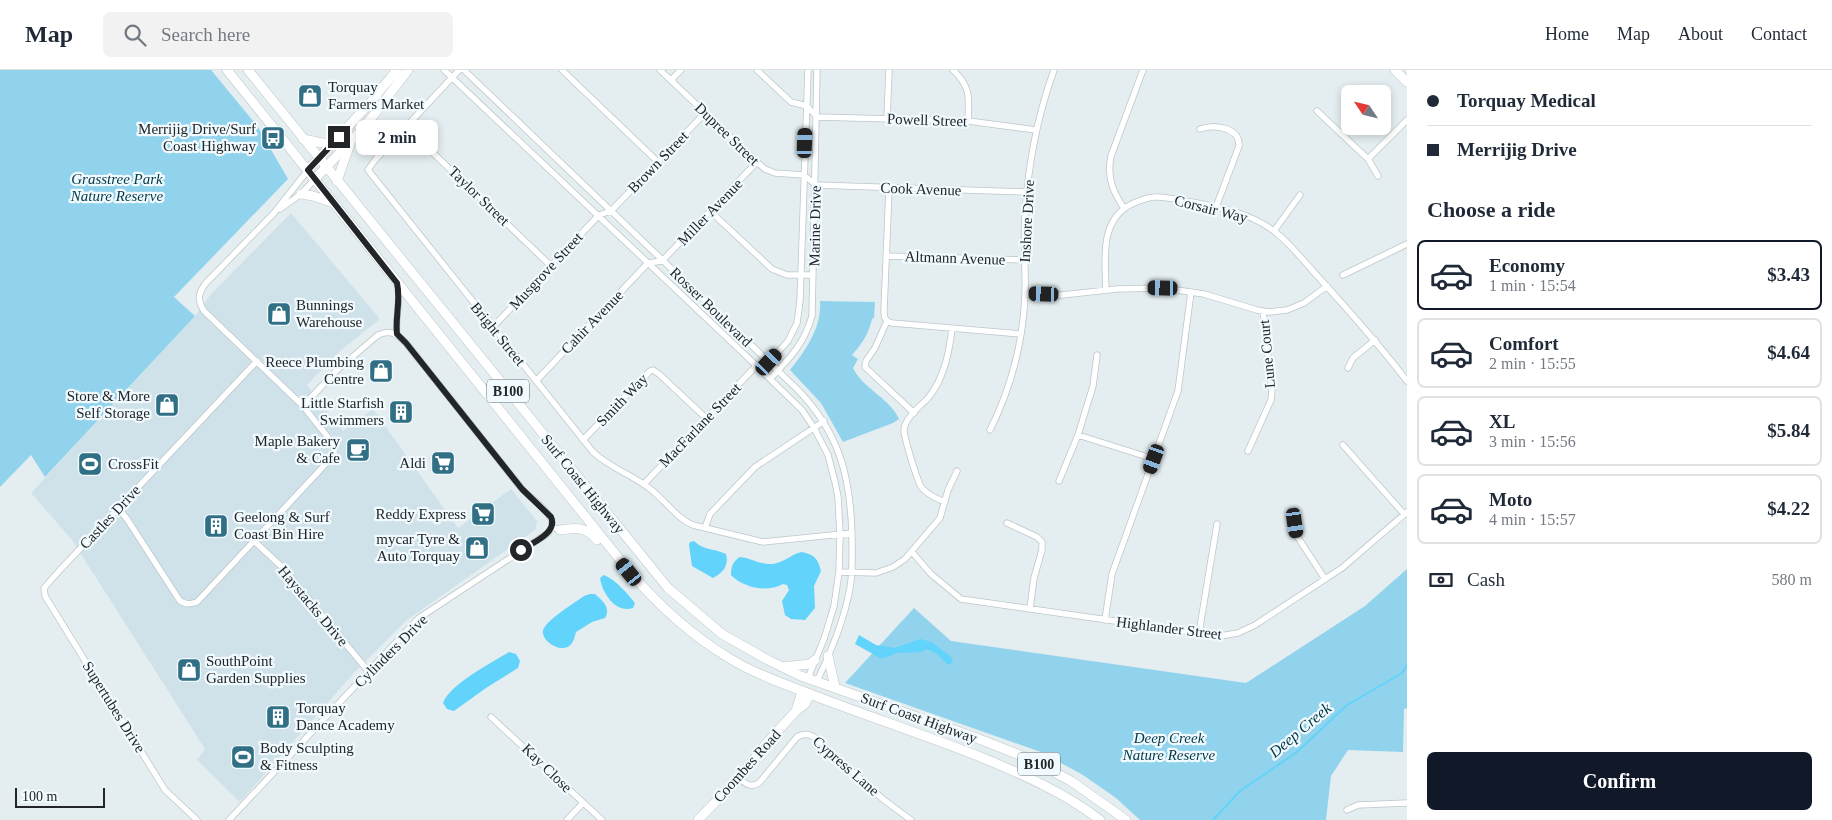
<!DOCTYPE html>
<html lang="en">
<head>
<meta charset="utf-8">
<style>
  :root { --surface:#fff; --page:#f2f2f3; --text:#1f2937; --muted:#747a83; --line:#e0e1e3; --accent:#111827 }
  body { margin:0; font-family:Georgia,serif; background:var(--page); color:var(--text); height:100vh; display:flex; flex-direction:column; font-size:19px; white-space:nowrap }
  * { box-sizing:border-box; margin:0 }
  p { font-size:16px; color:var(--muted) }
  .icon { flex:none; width:28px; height:28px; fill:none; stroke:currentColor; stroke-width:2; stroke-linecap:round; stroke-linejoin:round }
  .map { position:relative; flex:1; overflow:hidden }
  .panel { display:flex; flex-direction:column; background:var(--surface); width:425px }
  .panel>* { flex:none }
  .top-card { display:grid; align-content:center; height:110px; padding:0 20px; background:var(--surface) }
  .needle { width:32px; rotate:305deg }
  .fabs { position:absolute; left:1341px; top:15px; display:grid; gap:10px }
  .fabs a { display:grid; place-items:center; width:50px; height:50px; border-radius:8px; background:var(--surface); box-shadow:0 2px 8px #0003; font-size:25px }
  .scale { position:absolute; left:15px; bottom:12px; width:90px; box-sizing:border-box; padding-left:5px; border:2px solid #232628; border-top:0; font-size:14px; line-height:18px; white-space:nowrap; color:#232628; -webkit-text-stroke:4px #f1fbff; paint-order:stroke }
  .end { position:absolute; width:22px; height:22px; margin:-11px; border:6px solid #232628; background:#fff; box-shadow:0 0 0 2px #fff }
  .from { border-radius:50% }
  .bubble { position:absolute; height:35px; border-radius:8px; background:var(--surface); box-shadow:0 2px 8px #0003; font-size:16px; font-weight:600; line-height:35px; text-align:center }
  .car { position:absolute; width:15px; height:30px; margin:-15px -8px; border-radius:6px; box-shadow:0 0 4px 1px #0007; background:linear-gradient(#222 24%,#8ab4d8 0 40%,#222 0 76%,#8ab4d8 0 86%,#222 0) }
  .top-card b { display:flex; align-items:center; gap:18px; height:48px; font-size:19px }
  .top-card b+b { border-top:1px solid var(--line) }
  .top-card i { width:12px; height:12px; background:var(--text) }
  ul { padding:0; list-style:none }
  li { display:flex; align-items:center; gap:15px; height:70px; margin:0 10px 8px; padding:0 10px; border:2px solid var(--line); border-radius:8px }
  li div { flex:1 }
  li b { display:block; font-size:19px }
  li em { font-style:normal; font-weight:600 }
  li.active { border-color:var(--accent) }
  li>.icon { width:45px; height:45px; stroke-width:1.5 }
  h2 { padding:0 20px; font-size:22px; line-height:60px }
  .pay { display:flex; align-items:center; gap:12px; height:55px; padding:0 20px; font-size:19px }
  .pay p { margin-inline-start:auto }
  .button { display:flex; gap:10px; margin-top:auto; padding:10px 20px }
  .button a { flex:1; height:58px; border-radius:8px; background:var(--accent); color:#fff; font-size:20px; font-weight:600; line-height:58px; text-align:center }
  header { display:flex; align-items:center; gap:30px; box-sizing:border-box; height:70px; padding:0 25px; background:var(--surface); border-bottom:1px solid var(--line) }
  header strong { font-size:24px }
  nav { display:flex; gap:28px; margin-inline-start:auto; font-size:18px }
  .search { width:350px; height:45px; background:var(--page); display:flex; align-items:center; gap:12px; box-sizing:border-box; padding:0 18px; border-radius:8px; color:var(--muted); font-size:19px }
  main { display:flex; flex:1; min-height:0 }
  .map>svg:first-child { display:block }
</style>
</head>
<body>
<header>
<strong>Map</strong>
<div class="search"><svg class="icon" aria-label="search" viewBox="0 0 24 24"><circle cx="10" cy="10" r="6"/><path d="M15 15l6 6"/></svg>Search here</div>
<nav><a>Home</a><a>Map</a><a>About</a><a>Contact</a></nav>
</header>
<main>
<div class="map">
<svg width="1407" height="750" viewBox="0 0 1407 750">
  <rect width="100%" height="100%" fill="#e4eef1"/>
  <!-- built -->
  <path fill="#d0e2e9" d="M291 143 380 249 340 281 307 315 343 361 373 339 458 458 511 419 537 451 535 460 407 550 353 604 240 732 197 690 205 679 72 470 31 423 195 246 211 224Z"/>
  <!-- green -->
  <path fill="#91d3ec" d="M0 0H211L258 57 288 109 174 227 195 246 45 407 31 385 0 417Z
    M820 231 875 232 874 248 872 249C869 263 862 274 852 285L858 289 853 298C863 319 889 327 899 349L893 353 843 372 821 333 790 300C806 280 822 257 820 231Z
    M1407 499V638L1404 639 1403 682 1348 680 1331 706 1326 750H1140L1116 728 1083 705 1041 682 845 613 914 538 951 571 1246 613 1365 536Z"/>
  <!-- water -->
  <path fill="#62d3fa" d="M694 471C705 481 713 478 726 484 729 496 723 503 713 508L692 496 689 475 690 472Z
    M802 482C815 485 818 489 821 501L814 516 815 538 805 550 791 549 785 545 782 531 789 520 787 515 783 514C767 523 744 518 731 505 731 497 733 491 740 487 751 488 761 495 772 494 784 493 791 484 802 482Z
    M604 505C616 510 627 523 635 533L633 538C616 544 602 523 600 508Z
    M590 524H595C603 531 611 538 605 548L592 552 576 562C575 565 574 571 572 573 563 587 537 569 544 558 551 547 573 534 584 526Z
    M859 565 876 575 895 578 920 569 932 572 951 587 953 592 948 595 937 584 927 579 921 582 896 583 888 587 880 588 855 574Z
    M509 582 516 584 520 591 518 598 486 618 454 641 447 639 443 633C450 614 491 593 509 582Z"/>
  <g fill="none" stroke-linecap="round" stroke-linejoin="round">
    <!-- stream -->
    <path stroke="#62d3fa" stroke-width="2" d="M1213 750 1240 721 1297 682 1347 635 1402 603 1407 595"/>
    <defs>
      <path id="street" d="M444 0 740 280 802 340 814 358 828 385 835 412 838 427 840 465 839 502 834 536 824 569 808 608
        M459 0 375 90 368 100 593 382C610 398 631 404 649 418 664 429 676 448 693 455L763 472 852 463
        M464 0 797 319C840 363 851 408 852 468 852 485 853 501 850 518 845 547 830 585 817 611
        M562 0 658 92
        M660 0 757 92 765 99 775 103 804 105 816 115 1027 122
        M757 0 791 32 807 36 817 47 968 51 1036 60
        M953 0C971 17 969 27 968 51
        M671 10 681 0
        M1317 41 1368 89
        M887 49 889 0
        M406 57 551 196
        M1200 59C1214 54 1240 57 1239 76L1216 137
        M1378 106 1368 89 1407 50
        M889 118 884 241C884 247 885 252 892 253L1021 264
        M1124 138C1112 121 1107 106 1111 86L1143 0
        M280 139 301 124 315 109
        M710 141 772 199 787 205H813
        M1274 161 1300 125
        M886 186 1024 190
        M1343 205 1407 174
        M1106 220C1105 189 1099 148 1134 133 1141 130 1148 127 1156 127 1169 127 1184 131 1197 133 1224 138 1251 144 1274 161 1292 175 1306 194 1321 210 1351 243 1380 276 1407 311
        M1025 224 1062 225 1117 219 1163 218 1204 224 1257 240 1269 242 1287 240 1304 233 1327 216
        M887 251 875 278 866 291 865 297 914 343
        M493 257 599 145 611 141 705 43
        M397 264C395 247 401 231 398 214
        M1348 298 1353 288 1375 270
        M770 309C790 288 804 274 812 246L817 0
        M536 311 648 193 662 191 757 92
        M303 336 336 301 378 265C391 259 397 264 406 273L522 419C532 430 554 442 552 457L560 460
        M990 360C1011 318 1023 272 1025 225 1026 198 1023 172 1025 145 1028 95 1037 47 1054 0
        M1078 365 1093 316 1097 285
        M583 370 650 301 653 300 659 304 707 349
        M1343 375 1404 444
        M1248 381 1271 330 1272 320 1263 241
        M1059 411 1078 365 1154 389
        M644 414 756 296 769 292 788 271 797 253 800 231 808 0
        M945 432C937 429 928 425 922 418 918 414 904 367 904 360 904 358 905 355 906 353 910 343 922 335 929 327 944 308 949 283 952 259
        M118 438 127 449 180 531C187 535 190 534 197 532L334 385V376L331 371 303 336 204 241C197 230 198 223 206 213L274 143 308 100
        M1007 453 1037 467 1042 472V480L1034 508 1030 538
        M1295 453 1297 466 1325 509
        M705 458 710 444 755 397 824 351
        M254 471 281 496 369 602
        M912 482 931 504 961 529 1220 566 1238 563 1255 555 1342 498 1407 442
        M839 502 876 503 893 497 905 489 940 448 948 420 957 401
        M1105 550 1112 504 1178 321 1191 222
        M1199 563 1217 454
        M491 647 602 750
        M739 708C746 714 750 718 759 713L797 667C804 663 810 663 816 669L884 730 911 750
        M1347 740 1358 735 1407 733
        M197 750 165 720 45 526 44 518 60 500 257 291
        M229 750 419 548 548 463 552 457
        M567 750 583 733"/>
      <path id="secondary" d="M1395 0 1407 12
        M308 100 369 34 397 0
        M315 109 366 55 408 0
        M796 641 802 621
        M698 750 739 708 765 675 796 641 805 634 810 624"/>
      <path id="primary" d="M227 0 629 501C658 535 691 565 729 588 758 606 791 616 823 629 876 649 930 667 983 688 1024 705 1065 723 1100 750
        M248 0 668 518 722 564 768 590 801 606 974 667 1027 688 1071 711 1126 750
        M303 69 332 75
        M337 111 350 74
        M301 124 313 126 334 133
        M560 460C576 457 587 457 597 470
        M828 586 835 617
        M782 597 810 594 815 590"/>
    </defs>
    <!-- street casing -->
    <use href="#street" stroke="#bdc6ca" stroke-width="7"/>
    <!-- secondary casing -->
    <use href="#secondary" stroke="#bdc6ca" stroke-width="10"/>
    <!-- primary casing -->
    <use href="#primary" stroke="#bdc6ca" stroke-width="10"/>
    <!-- street -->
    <use href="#street" stroke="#fff" stroke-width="5.5"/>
    <!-- secondary -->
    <use href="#secondary" stroke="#fff" stroke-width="9"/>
    <!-- primary -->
    <use href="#primary" stroke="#fff" stroke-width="9"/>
  </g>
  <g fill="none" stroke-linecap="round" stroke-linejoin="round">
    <!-- route -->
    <path stroke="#232628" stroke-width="6" d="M339 67 308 100 397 213C401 230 395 247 397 264L406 273 522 419 551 447C558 463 532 473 521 480"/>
  </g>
  <!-- icons -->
  <defs>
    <symbol id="shop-square" viewBox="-11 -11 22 22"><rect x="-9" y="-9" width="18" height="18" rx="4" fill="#316f85" stroke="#f1fbff"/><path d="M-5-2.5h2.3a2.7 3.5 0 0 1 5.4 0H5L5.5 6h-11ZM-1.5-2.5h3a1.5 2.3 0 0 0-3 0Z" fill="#fff"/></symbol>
    <symbol id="bus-square" viewBox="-11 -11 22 22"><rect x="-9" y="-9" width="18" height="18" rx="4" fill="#316f85" stroke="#f1fbff"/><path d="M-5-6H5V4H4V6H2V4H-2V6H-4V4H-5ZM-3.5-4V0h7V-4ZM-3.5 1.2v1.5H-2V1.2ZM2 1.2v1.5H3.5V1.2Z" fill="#fff"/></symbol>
    <symbol id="building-square" viewBox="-11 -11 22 22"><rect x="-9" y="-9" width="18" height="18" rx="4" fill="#316f85" stroke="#f1fbff"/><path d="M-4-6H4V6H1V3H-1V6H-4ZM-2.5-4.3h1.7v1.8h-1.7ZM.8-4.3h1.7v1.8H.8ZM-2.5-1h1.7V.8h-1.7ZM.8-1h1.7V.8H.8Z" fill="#fff"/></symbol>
    <symbol id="cafe-square" viewBox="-11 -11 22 22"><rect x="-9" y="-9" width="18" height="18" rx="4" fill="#316f85" stroke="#f1fbff"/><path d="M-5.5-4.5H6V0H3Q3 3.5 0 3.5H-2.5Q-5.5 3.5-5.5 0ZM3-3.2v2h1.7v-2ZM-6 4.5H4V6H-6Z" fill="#fff"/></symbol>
    <symbol id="supermarket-square" viewBox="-11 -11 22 22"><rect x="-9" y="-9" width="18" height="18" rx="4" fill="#316f85" stroke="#f1fbff"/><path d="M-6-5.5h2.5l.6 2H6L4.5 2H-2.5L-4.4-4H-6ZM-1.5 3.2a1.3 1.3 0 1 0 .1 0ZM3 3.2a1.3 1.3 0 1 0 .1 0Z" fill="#fff"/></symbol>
    <symbol id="stadium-square" viewBox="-11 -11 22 22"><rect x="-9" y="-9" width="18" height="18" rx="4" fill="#316f85" stroke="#f1fbff"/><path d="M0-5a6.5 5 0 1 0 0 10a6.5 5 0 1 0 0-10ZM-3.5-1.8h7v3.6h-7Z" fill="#fff"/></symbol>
  </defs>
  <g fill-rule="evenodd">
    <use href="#shop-square" x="296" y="12" width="28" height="28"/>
    <use href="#bus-square" x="259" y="54" width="28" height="28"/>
    <use href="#shop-square" x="265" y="230" width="28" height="28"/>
    <use href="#shop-square" x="367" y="287" width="28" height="28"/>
    <use href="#shop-square" x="153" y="321" width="28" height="28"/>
    <use href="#building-square" x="387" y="328" width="28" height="28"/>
    <use href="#cafe-square" x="344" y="366" width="28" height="28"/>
    <use href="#supermarket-square" x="429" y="379" width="28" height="28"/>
    <use href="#stadium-square" x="76" y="380" width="28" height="28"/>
    <use href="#supermarket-square" x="469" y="430" width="28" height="28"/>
    <use href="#building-square" x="202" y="442" width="28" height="28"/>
    <use href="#shop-square" x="463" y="464" width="28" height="28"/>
    <use href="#shop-square" x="175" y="586" width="28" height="28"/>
    <use href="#building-square" x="264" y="633" width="28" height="28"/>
    <use href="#stadium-square" x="229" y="673" width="28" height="28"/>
  </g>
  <g text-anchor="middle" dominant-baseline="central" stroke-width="4.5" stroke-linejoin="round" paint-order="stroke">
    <!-- shield labels -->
    <g fill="#f1fbff" stroke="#616668" stroke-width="1">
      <rect x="487" y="309.5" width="42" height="23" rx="4"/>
      <rect x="1018" y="682.5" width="42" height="23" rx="4"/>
    </g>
    <g font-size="14" font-weight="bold" fill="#232628">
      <text x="508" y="321">B100</text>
      <text x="1039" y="694">B100</text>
    </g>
    <!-- poi labels -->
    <g font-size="15" fill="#232628" stroke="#f1fbff" text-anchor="end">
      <text x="328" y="17" text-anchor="start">Torquay<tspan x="328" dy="17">Farmers Market</tspan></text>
      <text x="256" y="59">Merrijig Drive/Surf<tspan x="256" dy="17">Coast Highway</tspan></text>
      <text x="296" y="235" text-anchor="start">Bunnings<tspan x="296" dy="17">Warehouse</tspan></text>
      <text x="364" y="292">Reece Plumbing<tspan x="364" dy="17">Centre</tspan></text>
      <text x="150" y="326">Store &amp; More<tspan x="150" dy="17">Self Storage</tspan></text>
      <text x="384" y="333">Little Starfish<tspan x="384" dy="17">Swimmers</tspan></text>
      <text x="340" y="371">Maple Bakery<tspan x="340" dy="17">&amp; Cafe</tspan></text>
      <text x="426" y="393">Aldi</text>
      <text x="108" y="394" text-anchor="start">CrossFit</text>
      <text x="466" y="444">Reddy Express</text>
      <text x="234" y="447" text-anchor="start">Geelong &amp; Surf<tspan x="234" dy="17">Coast Bin Hire</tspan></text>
      <text x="460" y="469">mycar Tyre &amp;<tspan x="460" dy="17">Auto Torquay</tspan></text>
      <text x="206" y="591" text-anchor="start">SouthPoint<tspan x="206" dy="17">Garden Supplies</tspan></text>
      <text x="296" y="638" text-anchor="start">Torquay<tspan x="296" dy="17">Dance Academy</tspan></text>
      <text x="260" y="678" text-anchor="start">Body Sculpting<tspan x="260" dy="17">&amp; Fitness</tspan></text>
    </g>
    <!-- street labels -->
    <g font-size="15" fill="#232628" stroke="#f1fbff">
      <text transform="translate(927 50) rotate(2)">Powell Street</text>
      <text transform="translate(727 64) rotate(44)">Dupree Street</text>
      <text transform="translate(658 92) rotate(-46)">Brown Street</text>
      <text transform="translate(921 119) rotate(2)">Cook Avenue</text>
      <text transform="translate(479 126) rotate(44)">Taylor Street</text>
      <text transform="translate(1211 139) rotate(14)">Corsair Way</text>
      <text transform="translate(710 142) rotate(-46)">Miller Avenue</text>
      <text transform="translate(1027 151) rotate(-87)">Inshore Drive</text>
      <text transform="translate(815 156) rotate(-89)">Marine Drive</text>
      <text transform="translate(955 188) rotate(2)">Altmann Avenue</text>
      <text transform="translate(546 201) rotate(-47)">Musgrove Street</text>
      <text transform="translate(711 237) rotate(44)">Rosser Boulevard</text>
      <text transform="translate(592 252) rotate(-46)">Cahir Avenue</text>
      <text transform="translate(498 264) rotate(51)">Bright Street</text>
      <text transform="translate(1267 284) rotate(-95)">Lune Court</text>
      <text transform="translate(622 330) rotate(-46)">Smith Way</text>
      <text transform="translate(700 355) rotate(-46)">MacFarlane Street</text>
      <text transform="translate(583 414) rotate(51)">Surf Coast Highway</text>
      <text transform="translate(110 447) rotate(-47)">Castles Drive</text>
      <text transform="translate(313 536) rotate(50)">Haystacks Drive</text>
      <text transform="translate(1169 558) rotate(7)">Highlander Street</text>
      <text transform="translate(391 581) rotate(-45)">Cylinders Drive</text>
      <text transform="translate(114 637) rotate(58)">Supertubes Drive</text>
      <text transform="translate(919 648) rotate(20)">Surf Coast Highway</text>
      <text transform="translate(747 696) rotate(-48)">Coombes Road</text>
      <text transform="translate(846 696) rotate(41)">Cypress Lane</text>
      <text transform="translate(547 698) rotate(44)">Kay Close</text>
    </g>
    <!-- park labels -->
    <g font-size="15" font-style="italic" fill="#013747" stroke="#f1fbff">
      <text x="117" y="109">Grasstree Park<tspan x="117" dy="17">Nature Reserve</tspan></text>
      <text x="1169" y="668">Deep Creek<tspan x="1169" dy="17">Nature Reserve</tspan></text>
    </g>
    <!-- water labels -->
    <g font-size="16" font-style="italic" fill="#003646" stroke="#f1fbff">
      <text transform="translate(1300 660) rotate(-40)">Deep Creek</text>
    </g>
  </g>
</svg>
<div class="fabs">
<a><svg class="needle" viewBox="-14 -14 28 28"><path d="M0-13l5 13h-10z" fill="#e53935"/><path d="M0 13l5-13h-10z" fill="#747a83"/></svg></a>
</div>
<div class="scale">100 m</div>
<i class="end from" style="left:521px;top:480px"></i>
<i class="end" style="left:339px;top:67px"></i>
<div class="bubble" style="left:356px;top:50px;width:82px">2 min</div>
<i class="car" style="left:805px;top:73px;rotate:2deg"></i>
<i class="car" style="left:1163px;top:218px;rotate:271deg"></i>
<i class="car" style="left:1044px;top:224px;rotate:272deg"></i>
<i class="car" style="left:769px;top:292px;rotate:43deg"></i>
<i class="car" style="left:1154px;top:389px;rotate:200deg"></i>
<i class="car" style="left:1295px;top:453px;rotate:172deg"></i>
<i class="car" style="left:629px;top:502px;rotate:321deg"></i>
</div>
<section class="panel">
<div class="top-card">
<b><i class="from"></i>Torquay Medical</b>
<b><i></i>Merrijig Drive</b>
</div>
<h2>Choose a ride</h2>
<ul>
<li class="active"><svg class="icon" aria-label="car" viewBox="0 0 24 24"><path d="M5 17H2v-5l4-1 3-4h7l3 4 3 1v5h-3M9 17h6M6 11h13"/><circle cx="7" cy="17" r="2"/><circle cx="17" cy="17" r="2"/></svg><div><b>Economy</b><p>1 min · 15:54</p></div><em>$3.43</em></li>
<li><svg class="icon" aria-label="car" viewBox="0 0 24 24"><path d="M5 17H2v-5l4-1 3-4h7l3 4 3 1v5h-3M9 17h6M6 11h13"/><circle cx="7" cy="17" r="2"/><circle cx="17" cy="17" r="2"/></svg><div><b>Comfort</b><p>2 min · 15:55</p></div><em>$4.64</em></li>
<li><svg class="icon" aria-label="car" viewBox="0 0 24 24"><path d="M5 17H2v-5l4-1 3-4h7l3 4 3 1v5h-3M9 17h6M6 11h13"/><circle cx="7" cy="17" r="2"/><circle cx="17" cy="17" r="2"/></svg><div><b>XL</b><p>3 min · 15:56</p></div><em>$5.84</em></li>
<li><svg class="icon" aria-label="car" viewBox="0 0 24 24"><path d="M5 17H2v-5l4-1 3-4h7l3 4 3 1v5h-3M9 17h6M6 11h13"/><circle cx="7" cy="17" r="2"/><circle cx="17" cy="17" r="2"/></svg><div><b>Moto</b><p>4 min · 15:57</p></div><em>$4.22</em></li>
</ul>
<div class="pay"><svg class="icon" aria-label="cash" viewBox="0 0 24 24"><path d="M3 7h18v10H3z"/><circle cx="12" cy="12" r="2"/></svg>Cash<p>580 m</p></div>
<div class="button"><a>Confirm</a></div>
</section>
</main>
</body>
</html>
